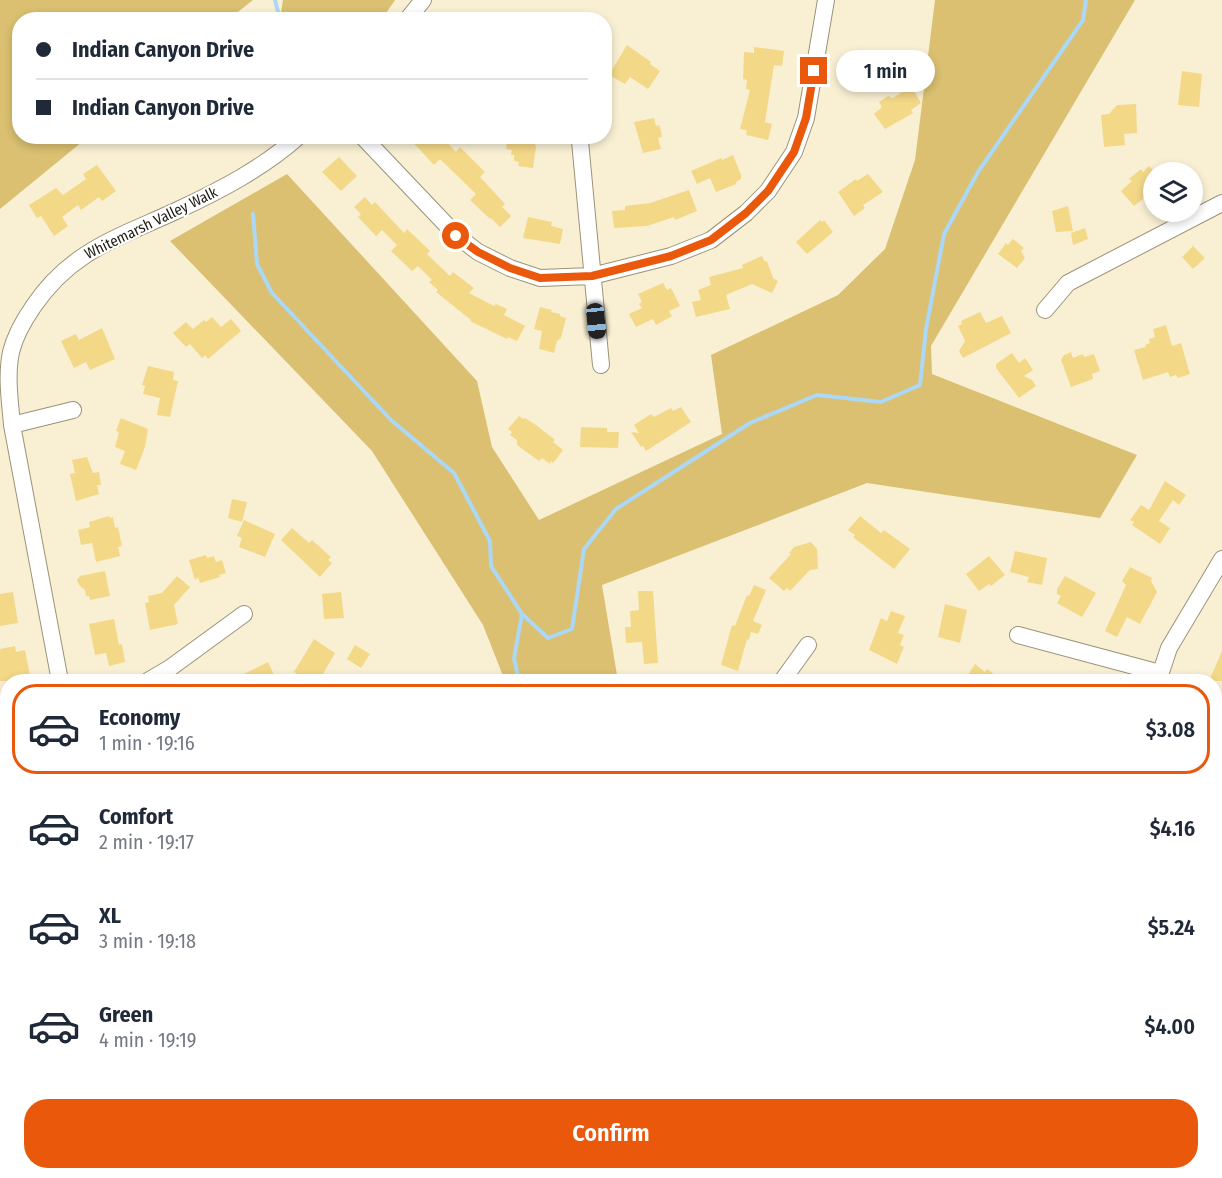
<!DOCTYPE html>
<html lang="en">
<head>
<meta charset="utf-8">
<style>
  :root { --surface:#fff; --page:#f6f6f7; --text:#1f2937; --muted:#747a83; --line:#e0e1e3; --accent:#ea580c }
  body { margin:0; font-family:"Fira Sans Condensed",sans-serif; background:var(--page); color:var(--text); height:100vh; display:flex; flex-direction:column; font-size:22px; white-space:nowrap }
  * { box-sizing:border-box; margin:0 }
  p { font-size:20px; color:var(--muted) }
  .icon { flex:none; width:33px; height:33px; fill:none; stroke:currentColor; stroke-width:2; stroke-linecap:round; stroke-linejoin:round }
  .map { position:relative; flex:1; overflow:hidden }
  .details { position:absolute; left:0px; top:674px; width:1222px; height:506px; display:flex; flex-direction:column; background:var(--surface); border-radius:24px 24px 0 0; box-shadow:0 3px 9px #0003 }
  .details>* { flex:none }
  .banner { position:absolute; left:12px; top:12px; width:600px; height:132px; border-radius:24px; box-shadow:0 3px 9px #0003; display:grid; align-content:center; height:132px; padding:0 24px; background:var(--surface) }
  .controls { position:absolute; left:1143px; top:162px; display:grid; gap:12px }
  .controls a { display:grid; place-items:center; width:60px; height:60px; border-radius:50%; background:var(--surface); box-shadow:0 3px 9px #0003; font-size:30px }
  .end { position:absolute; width:27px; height:27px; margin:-14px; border:8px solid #ea580c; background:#fff; box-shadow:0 0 0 3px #fff }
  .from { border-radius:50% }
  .bubble { position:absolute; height:42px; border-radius:21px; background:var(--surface); box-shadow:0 3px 9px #0003; font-size:20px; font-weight:600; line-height:42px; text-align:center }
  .car { position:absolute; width:18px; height:36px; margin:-18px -9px; border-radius:8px; box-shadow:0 0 4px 2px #0007; background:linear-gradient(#222 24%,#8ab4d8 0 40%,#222 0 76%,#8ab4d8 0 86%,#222 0) }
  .banner b { display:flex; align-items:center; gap:21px; height:57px; font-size:22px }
  .banner b+b { border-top:2px solid var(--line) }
  .banner i { width:15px; height:15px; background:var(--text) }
  ul { padding:10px 0 0; list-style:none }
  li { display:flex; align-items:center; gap:18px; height:90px; margin:0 12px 9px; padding:0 12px; border:3px solid transparent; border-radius:24px }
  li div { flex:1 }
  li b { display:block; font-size:22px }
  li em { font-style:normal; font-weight:600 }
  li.active { border-color:var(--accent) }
  li>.icon { width:54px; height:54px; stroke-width:1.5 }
  .button { display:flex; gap:12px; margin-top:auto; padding:12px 24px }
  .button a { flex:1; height:69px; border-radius:24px; background:var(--accent); color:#fff; font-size:24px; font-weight:600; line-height:69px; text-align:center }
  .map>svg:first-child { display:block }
</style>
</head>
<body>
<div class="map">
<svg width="1222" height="1178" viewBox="0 0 1222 1178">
  <rect width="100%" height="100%" fill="#f9f0d4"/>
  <!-- forest -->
  <path fill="#dac070" d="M0 0H253L229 19 20 20V136L88 137 0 209Z
    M283 0H395L382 19H280Z
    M935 0H1135L931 346 932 374 1137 455 1100 518 867 483 602 585 618 681H505L483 625 372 451 170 241 287 174 477 381 492 447 539 520 722 434 711 355 838 295 885 249 915 160Z
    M613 1172H771L768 1178H614Z"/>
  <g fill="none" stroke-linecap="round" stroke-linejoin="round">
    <!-- stream -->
    <path stroke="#abd8f6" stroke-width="4" d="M275 0 280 20
      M253 214 257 264 272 293 391 420 454 473 490 541 491 566 522 614 514 658 519 681
      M522 614 548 638 572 629 584 549 616 509 750 423 817 395 881 402 920 385 926 329 944 234 978 172 1083 20 1086 0
      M661 1172 662 1178"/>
  </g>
  <!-- building -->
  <path fill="#f3d888" d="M627 45 651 62 650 64 660 71 648 89 630 77 625 84 609 75Z
    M754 47 784 51 782 66 774 65 765 122 772 124 768 140 746 135 747 130 740 129 750 90 746 89 747 80 743 79 744 52 754 53Z
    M1182 71 1202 74 1199 107 1178 105Z
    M911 86 921 103 911 110 913 113 885 129 874 114 882 107 879 102 888 96 893 98Z
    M1136 104 1137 133 1124 134 1125 145 1104 147 1101 115 1109 114 1117 105Z
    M654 118 656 126 659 125 661 131 662 137 658 138 661 149 643 153 634 122Z
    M407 136H441L456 152 460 147 485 172 480 177 505 204 502 207 511 216 500 227 491 218 490 219 470 200 476 194 440 159 434 165Z
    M508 136H532V144H535L536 147 533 168 518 166 519 162 514 161V155H511L512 150 506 149Z
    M733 155 741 175V179L736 182V184L716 192 710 178 697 184 691 171 721 158 722 160Z
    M339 157 357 176 341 191 322 172Z
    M97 165 116 191 102 201 99 197 81 210 78 205 62 217 68 226 54 236 41 216 37 218 29 205 56 188 63 195 86 179 83 174Z
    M1149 166 1154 171V190L1134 206 1121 191 1132 181 1129 179 1141 169 1143 172Z
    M868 174 883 192 863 205 865 208 854 216 838 192 856 179 857 181Z
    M689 190 697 211 675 220 674 217 647 226 614 228 612 211 625 210V206L650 203Z
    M365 197 372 205 375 202 404 233 407 229 430 251 427 254 450 276 453 272 474 288 469 293 494 306 496 304 507 309 504 315 525 326 517 341 508 337 507 339 470 321 471 320 436 292 438 290 429 282 432 280 418 266 412 271 391 251 397 245 382 230 376 236 358 217 361 214 354 207Z
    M1068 206 1073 231 1056 232 1052 211Z
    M528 217 552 222 551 226 563 229 560 244 523 238Z
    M820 220 822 222 824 220 833 232 807 254 796 242Z
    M1085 228 1088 239 1073 245 1071 233Z
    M1013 239 1024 248 1021 251 1025 258 1017 268 998 254 1006 243 1008 245Z
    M1193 246 1205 258 1193 269 1182 257Z
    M762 256 765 262 767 261 773 278 778 281 772 293 752 284 726 295 730 309 696 317 692 302 701 300 698 290 711 285 709 277 743 268 742 265Z
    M663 283 667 290 671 288 680 306 669 311 672 316 656 325 653 319 636 327 629 314 642 308 639 304 642 302 638 294Z
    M540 307 552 310 551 312 560 314V316L566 318 561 338 557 341 554 353 539 349 542 331 534 329Z
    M980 312 986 323 1002 316 1011 333 963 358 959 351 965 341 958 326 962 324 961 321Z
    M212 317 221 327 231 319 241 331 208 359 205 355 202 358 190 344 186 347 173 333 186 322 193 329 204 320 206 322Z
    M1166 325 1172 346 1181 343 1190 374 1178 378 1176 375 1170 377 1168 372 1143 380 1134 350 1146 347 1145 345 1150 343 1149 339 1155 337 1153 329Z
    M102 328 115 359 90 370 86 362 74 368 61 341 76 334 79 340Z
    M1071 352 1073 358 1083 354 1084 357 1094 354 1100 371 1092 374 1093 379 1071 387 1061 360 1064 355Z
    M1012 353 1019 363 1025 358 1033 370 1024 376 1032 380 1036 386 1019 398 996 368V364Z
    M148 366 174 372 173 380 178 381 170 417 157 415 160 398 143 394 145 386 142 385Z
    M681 407 691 422 646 451 643 446 641 447 631 432 639 433 634 425 651 414 654 417 671 408 673 411Z
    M519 416 523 419 525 418 536 425 555 440 553 442 563 450 553 463 551 461 550 464 542 458 539 461 517 445V440L510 435 512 432 508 429Z
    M121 418 148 429 145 447 136 470 120 464 125 451 115 447 119 432 116 431Z
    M581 427 607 428V432H619L618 448 580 447Z
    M87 457 93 473 99 472 101 485H97L99 494 76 501 70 474 75 473 72 460Z
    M1165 481 1186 495 1179 505 1173 500 1159 521 1170 528 1160 544 1132 525 1134 522 1130 520 1141 505 1149 510Z
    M232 499 247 502 242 522 228 518Z
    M109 516 110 518 113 517 115 528 118 527 122 546 118 547 120 556 96 562 92 543 81 545 78 530 90 527 89 522Z
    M860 516 881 533 884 530 910 549 894 569 853 537 855 535 848 530Z
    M244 520 275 534 265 557 239 547 242 538 237 536Z
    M292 528 309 543 312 540 331 557 328 560 332 563 320 577 281 540Z
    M811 542 817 549 818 569 810 570 790 591 787 588 784 591 769 578 791 554 789 553 794 547Z
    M1015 551 1047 558 1042 585 1027 582 1029 577 1010 572Z
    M206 555 207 558 214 556 216 562 222 560 226 573 219 575 220 577 200 583 198 577 195 580 189 560Z
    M989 556 1005 575 991 586 989 584 979 591 966 574Z
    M1130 567 1152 578 1151 581 1157 592 1140 624 1127 617 1117 637 1105 631 1126 585 1122 581Z
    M105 571 110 596 90 600 89 596H86L85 590 79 585 77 580 80 576Z
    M177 576 190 587 174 605 178 624 150 630 145 603 149 602 148 596 162 593Z
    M1065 576 1096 593 1082 617 1057 603 1061 596 1057 594V589Z
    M754 585 766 590 753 621 762 625 758 634 751 632 749 640 747 639 738 671 721 665 732 625 735 626 747 595 749 596Z
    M638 591H653L658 663 644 664 642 642 626 643 625 627H631L630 611 639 610Z
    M13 592 18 623 0 626V594Z
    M341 592 344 618 324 619 322 594Z
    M945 604 967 610 960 643 938 637Z
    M891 611 905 616 898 633 904 635 900 645 904 647 897 664 869 650 881 618 887 621Z
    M114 619 119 645 122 644 125 662 109 666 106 653 95 655 89 624Z
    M314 639 335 653 319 681H309L294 672Z
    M355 645 370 654 361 668 347 659Z
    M15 646 16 652 25 650 31 681H0V649Z
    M1222 651V681H1209Z
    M268 662 277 681H229L250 671Z
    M975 664 985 672 987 669 1003 681H964Z"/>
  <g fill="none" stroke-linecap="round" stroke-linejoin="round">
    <defs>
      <path id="minor" d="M407 20 423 0
        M362 136 456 235 478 252 510 268 540 278 592 276 671 256 711 240 746 213 768 191 794 152 806 118 826 0
        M580 141 601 365
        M1045 310 1068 283 1222 203
        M12 425 73 410
        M1018 635 1160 673
        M60 681 12 425C10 401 6 376 11 352 15 336 24 320 33 307 71 250 120 237 178 210 221 190 263 168 299 136
        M148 681 170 668 244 614
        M782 681 808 645
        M1158 681 1169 648 1222 559
        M0 716 8 714
        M0 1023 8 1029
        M118 1172 119 1178
        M311 1172 329 1178
        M1167 1172 1168 1178
        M69 1178 89 1172
        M472 1178 512 1175"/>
    </defs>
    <!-- minor casing -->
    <use href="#minor" stroke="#9b9278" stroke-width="18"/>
    <!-- minor -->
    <use href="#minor" stroke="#fff" stroke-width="16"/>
  </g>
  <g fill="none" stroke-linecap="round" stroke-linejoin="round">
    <!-- route -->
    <path stroke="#ea580c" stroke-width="8" d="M456 236 478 252 510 268 540 278 592 276 671 256 711 240 746 213 768 191 794 152 806 118 814 71"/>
  </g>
  <g text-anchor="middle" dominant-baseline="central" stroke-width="4.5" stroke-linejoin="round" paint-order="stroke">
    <!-- street labels -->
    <g font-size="15" fill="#1f1c12" stroke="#fff">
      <text transform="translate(151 223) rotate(-26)">Whitemarsh Valley Walk</text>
    </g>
  </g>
</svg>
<div class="controls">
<a><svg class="icon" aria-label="layers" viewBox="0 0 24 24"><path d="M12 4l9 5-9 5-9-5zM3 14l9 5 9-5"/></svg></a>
</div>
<i class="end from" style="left:456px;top:236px"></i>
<i class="end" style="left:814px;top:71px"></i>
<div class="bubble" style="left:836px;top:50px;width:99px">1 min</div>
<i class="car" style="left:596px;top:321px;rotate:174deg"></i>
<div class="banner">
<b><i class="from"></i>Indian Canyon Drive</b>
<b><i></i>Indian Canyon Drive</b>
</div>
<section class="details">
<ul>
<li class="active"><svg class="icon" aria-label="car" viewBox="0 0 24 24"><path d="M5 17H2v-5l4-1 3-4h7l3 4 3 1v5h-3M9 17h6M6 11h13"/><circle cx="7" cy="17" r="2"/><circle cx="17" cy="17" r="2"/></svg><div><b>Economy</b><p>1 min · 19:16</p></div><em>$3.08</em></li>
<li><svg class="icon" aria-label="car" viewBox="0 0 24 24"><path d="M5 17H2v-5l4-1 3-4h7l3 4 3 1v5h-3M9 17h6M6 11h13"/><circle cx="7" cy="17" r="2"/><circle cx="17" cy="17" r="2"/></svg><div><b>Comfort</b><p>2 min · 19:17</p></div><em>$4.16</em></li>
<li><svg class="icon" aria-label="car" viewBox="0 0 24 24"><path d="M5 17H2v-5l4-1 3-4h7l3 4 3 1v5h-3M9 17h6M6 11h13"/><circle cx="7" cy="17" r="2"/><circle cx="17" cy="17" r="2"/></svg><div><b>XL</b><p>3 min · 19:18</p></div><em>$5.24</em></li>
<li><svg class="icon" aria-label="car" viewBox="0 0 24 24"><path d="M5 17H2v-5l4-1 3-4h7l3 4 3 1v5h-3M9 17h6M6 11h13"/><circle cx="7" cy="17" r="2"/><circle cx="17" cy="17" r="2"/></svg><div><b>Green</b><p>4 min · 19:19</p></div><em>$4.00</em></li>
</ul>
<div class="button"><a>Confirm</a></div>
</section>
</div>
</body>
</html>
